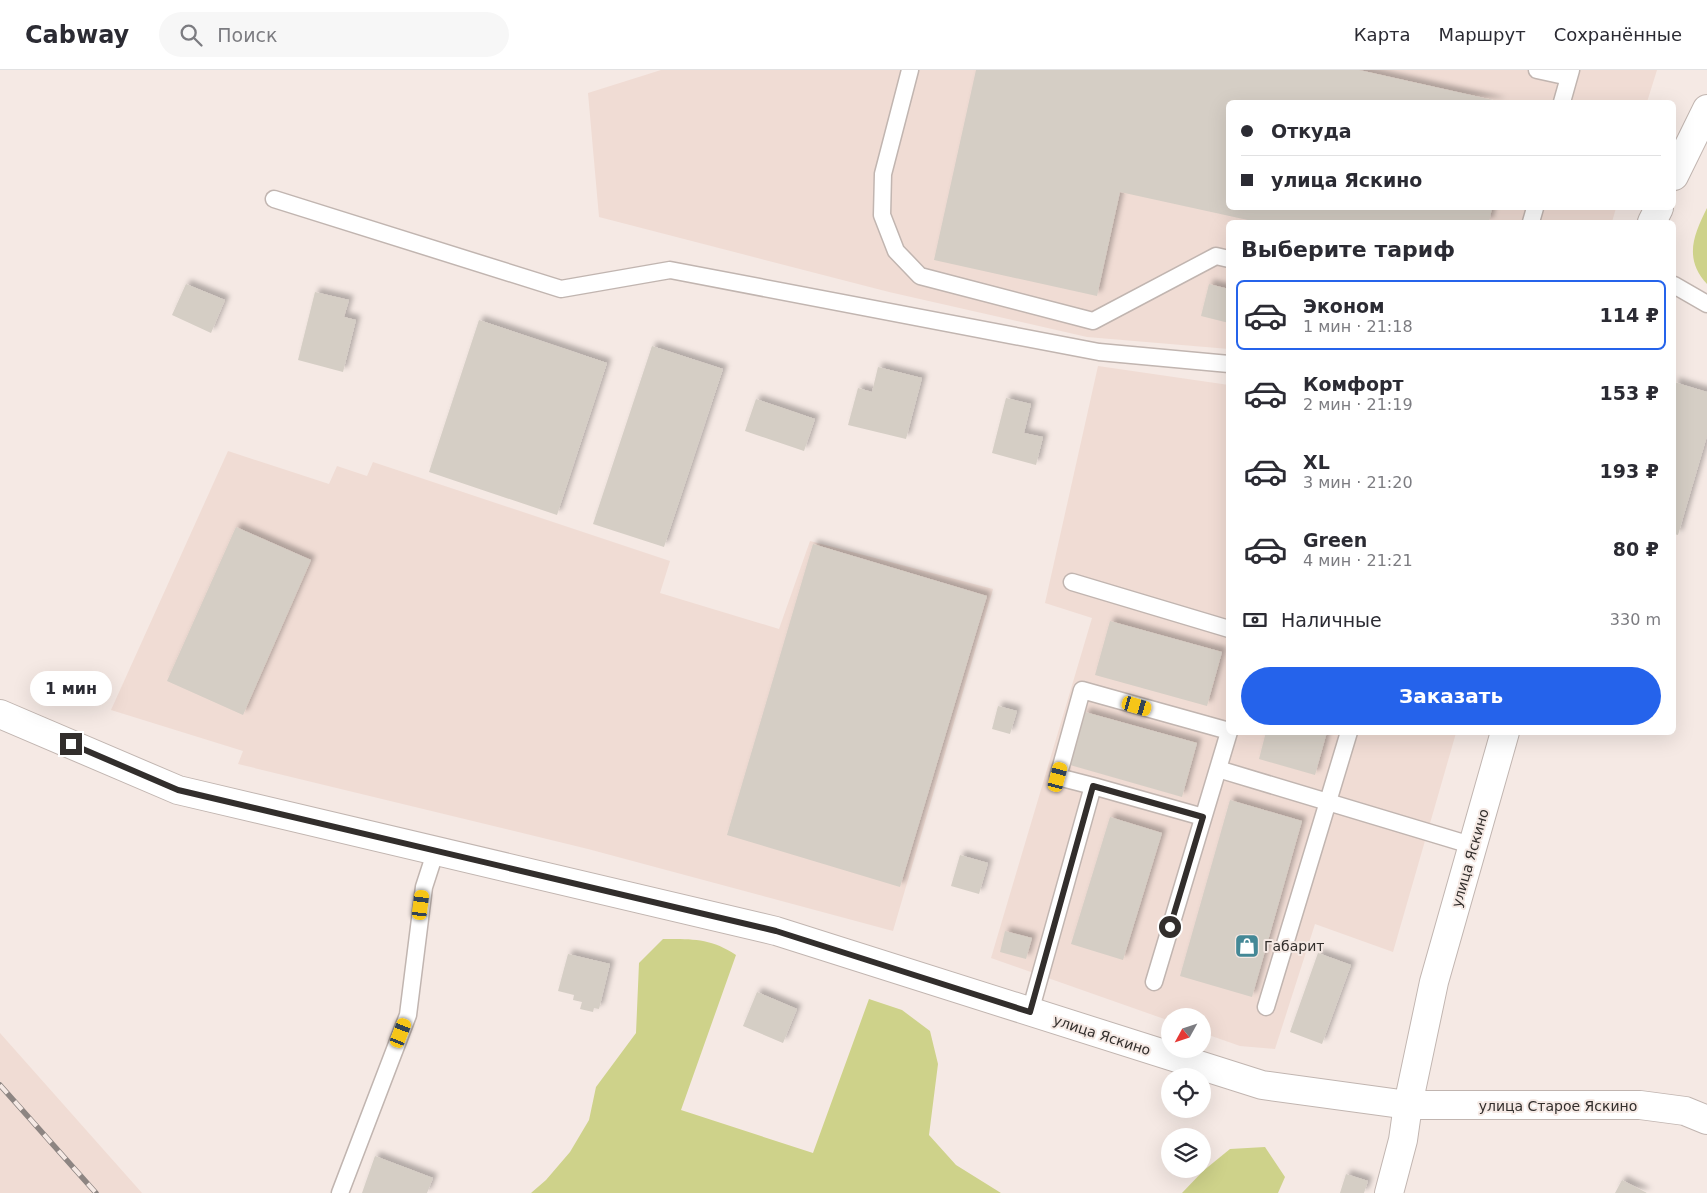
<!DOCTYPE html>
<html lang="ru">
<head>
<meta charset="utf-8">
<style>
  :root { --surface:#fff; --page:#f7f7f7; --text:#2b2b33; --muted:#7c7c81; --line:#e1e1e2; --accent:#2563eb }
  body { margin:0; font-family:"DejaVu Sans",sans-serif; background:var(--page); color:var(--text); height:100vh; display:flex; flex-direction:column; font-size:19px; white-space:nowrap }
  * { box-sizing:border-box; margin:0 }
  p { font-size:16px; color:var(--muted) }
  .icon { flex:none; width:28px; height:28px; fill:none; stroke:currentColor; stroke-width:2; stroke-linecap:round; stroke-linejoin:round }
  .map { position:relative; flex:1; overflow:hidden }
  .panel { position:absolute; left:1226px; top:150px; width:450px; height:515px; display:flex; flex-direction:column; background:var(--surface); border-radius:8px; box-shadow:0 5px 20px #0002 }
  .panel>* { flex:none }
  .banner { position:absolute; left:1226px; top:30px; width:450px; height:110px; border-radius:8px; box-shadow:0 5px 20px #0002; display:grid; align-content:center; height:110px; padding:0 15px; background:var(--surface) }
  .needle { width:32px; rotate:230deg }
  .controls { position:absolute; left:1161px; top:938px; display:grid; gap:10px }
  .controls a { display:grid; place-items:center; width:50px; height:50px; border-radius:50%; background:var(--surface); box-shadow:0 5px 20px #0002; font-size:25px }
  .end { position:absolute; width:22px; height:22px; margin:-11px; border:6px solid #322e2c; background:#fff; box-shadow:0 0 0 2px #fff }
  .from { border-radius:50% }
  .bubble { position:absolute; height:35px; border-radius:18px; background:var(--surface); box-shadow:0 5px 20px #0002; font-size:16px; font-weight:700; line-height:35px; text-align:center }
  .car { position:absolute; width:15px; height:30px; margin:-15px -8px; border-radius:6px; box-shadow:0 0 4px 1px #0007; background:linear-gradient(#f5c518 24%,#345 0 40%,#f5c518 0 76%,#345 0 86%,#f5c518 0) }
  .banner b { display:flex; align-items:center; gap:18px; height:48px; font-size:19px }
  .banner b+b { border-top:1px solid var(--line) }
  .banner i { width:12px; height:12px; background:var(--text) }
  ul { padding:0; list-style:none }
  li { display:flex; align-items:center; gap:15px; height:70px; margin:0 10px 8px; padding:0 5px; border:2px solid transparent; border-radius:8px }
  li div { flex:1 }
  li b { display:block; font-size:19px }
  li em { font-style:normal; font-weight:700 }
  li.current { border-color:var(--accent) }
  li>.icon { width:45px; height:45px; stroke-width:1.5 }
  h2 { padding:0 15px; font-size:22px; line-height:60px }
  .pay { display:flex; align-items:center; gap:12px; height:55px; padding:0 15px; font-size:19px }
  .pay p { margin-inline-start:auto }
  .cta { display:flex; gap:10px; margin-top:auto; padding:10px 15px }
  .cta a { flex:1; height:58px; border-radius:30px; background:var(--accent); color:#fff; font-size:20px; font-weight:700; line-height:58px; text-align:center }
  header { display:flex; align-items:center; gap:30px; box-sizing:border-box; height:70px; padding:0 25px; background:var(--surface); border-bottom:1px solid var(--line) }
  header strong { font-size:24px }
  nav { display:flex; gap:28px; margin-inline-start:auto; font-size:18px }
  .search { width:350px; height:45px; background:var(--page); display:flex; align-items:center; gap:12px; box-sizing:border-box; padding:0 18px; border-radius:28px; color:var(--muted); font-size:19px }
  .map>svg:first-child { display:block }
</style>
</head>
<body>
<header>
<strong>Cabway</strong>
<div class="search"><svg class="icon" aria-label="search" viewBox="0 0 24 24"><circle cx="10" cy="10" r="6"/><path d="M15 15l6 6"/></svg>Поиск</div>
<nav><a>Карта</a><a>Маршрут</a><a>Сохранённые</a></nav>
</header>
<div class="map">
<svg width="1707" height="1123" viewBox="0 0 1707 1123">
  <defs>
    <filter id="shadow"><feDropShadow dx="4.5" dy="-4.5" stdDeviation="2.5" flood-color="#0004"/></filter>
  </defs>
  <rect width="100%" height="100%" fill="#f5e9e4"/>
  <!-- built -->
  <path fill="#f0dcd4" d="M661 0H1657L1647 32H1229V138H1616L1612 152H1229V279L1087 267 889 222 599 147 588 23Z
    M1098 296 1229 315V662L1456 663 1393 882 1315 854 1275 979 1240 976 1203 963 1202 946H1170V951L991 888 1092 548 1045 533Z
    M228 381 329 414 337 396 367 406 373 392 670 491 660 523 779 559 810 471 993 519 893 861 588 779 238 694 243 681 111 640Z
    M0 963 142 1123H0Z"/>
  <!-- green -->
  <path fill="#ced28a" d="M1707 138V214C1684 189 1693 166 1707 138Z
    M663 869C691 869 711 868 736 885L681 1040 813 1083 869 929 902 940 930 961 938 994 929 1065 956 1095 1001 1123H531L546 1110 570 1082 589 1050 596 1017 636 963 639 893Z
    M1265 1077 1285 1107 1278 1123H1182L1203 1101 1230 1079Z"/>
  <!-- building -->
  <path fill="#d5cec5" filter="url(#shadow)" d="M976 0H1359L1502 32H1229V138H1492L1489 152H1257L1120 122 1097 226 934 190Z
    M186 214 225 230 211 263 172 245Z
    M1209 214 1229 219V253L1201 246Z
    M315 222 349 230 344 247 356 250 343 302 298 290Z
    M479 250 607 293 557 445 429 402Z
    M652 276 723 299 664 477 593 454Z
    M878 297 922 308 906 369 848 355 858 318 872 322Z
    M1674 312 1707 322V366L1678 465 1674 464Z
    M1006 328 1031 334 1024 363 1043 367 1036 395 992 383Z
    M756 329 815 349 804 381 745 361Z
    M236 457 311 490 243 645 167 611Z
    M813 474 987 526 900 817 727 765Z
    M1110 551 1222 582 1207 636 1095 605Z
    M998 636 1017 641 1010 664 992 659Z
    M1085 642 1197 673 1182 727 1070 695Z
    M1266 662H1327L1315 705 1259 689Z
    M1230 730 1302 751 1252 927 1180 906Z
    M1110 747 1162 763 1123 890 1071 874Z
    M960 785 988 793 979 824 951 816Z
    M1005 861 1032 868 1026 889 1000 882Z
    M1318 883 1351 895 1322 974 1290 962Z
    M568 884 610 894 599 939 594 938 593 942 580 939 582 932 573 930 574 925 558 921Z
    M757 922 797 939 783 973 743 956Z
    M375 1086 433 1108 427 1123H362Z
    M1346 1104 1368 1111 1364 1123H1340Z
    M1622 1110 1647 1123H1615Z"/>
  <g fill="none" stroke-linecap="round" stroke-linejoin="round">
    <defs>
      <path id="service" d="M910 0 883 104 882 145 896 181 920 206 1093 251 1216 186 1229 189
        M1537 0 1569 7
        M1562 32 1571 0
        M274 129 561 219 670 200 1099 282 1229 294
        M1531 152 1535 138
        M1674 215 1707 234
        M1072 512 1229 559
        M1218 699 1474 776
        M1093 716 1203 747
        M1154 912 1229 662
        M1266 937 1349 662
        M1030 942 1093 716 1058 707 1082 620 1229 661
        M340 1123 408 945 424 817 436 780"/>
      <path id="minor" d="M1389 1123 1403 1070 1408 1035H1640L1685 1041 1707 1050"/>
      <path id="tertiary" d="M1674 106 1707 39
        M1652 152 1659 138
        M0 644 178 720 776 861 1262 1015 1408 1035 1434 912 1505 662"/>
    </defs>
    <!-- service casing -->
    <use href="#service" stroke="#c1b5b0" stroke-width="19"/>
    <!-- minor casing -->
    <use href="#minor" stroke="#c1b5b0" stroke-width="30"/>
    <!-- tertiary casing -->
    <use href="#tertiary" stroke="#c1b5b0" stroke-width="30"/>
    <!-- service -->
    <use href="#service" stroke="#fff" stroke-width="16"/>
    <!-- minor -->
    <use href="#minor" stroke="#fff" stroke-width="28"/>
    <!-- tertiary -->
    <use href="#tertiary" stroke="#fff" stroke-width="28"/>
    <defs>
      <path id="rail" d="M0 1015 96 1123"/>
    </defs>
    <!-- rail casing -->
    <use href="#rail" stroke="#8d8582" stroke-width="5.5"/>
    <!-- rail -->
    <use href="#rail" stroke="#f5e9e4" stroke-width="4" stroke-dasharray="11" stroke-linecap="butt"/>
  </g>
  <g fill="none" stroke-linecap="round" stroke-linejoin="round">
    <!-- route -->
    <path stroke="#322e2c" stroke-width="6" d="M71 674 178 720 776 861 1030 942 1093 716 1203 747 1170 857"/>
  </g>
  <!-- icons -->
  <defs>
    <symbol id="shop-square" viewBox="-11 -11 22 22"><rect x="-9" y="-9" width="18" height="18" rx="4" fill="#448896" stroke="#f5e9e4"/><path d="M-5-2.5h2.3a2.7 3.5 0 0 1 5.4 0H5L5.5 6h-11ZM-1.5-2.5h3a1.5 2.3 0 0 0-3 0Z" fill="#fff"/></symbol>
  </defs>
  <g fill-rule="evenodd">
    <use href="#shop-square" x="1233" y="862" width="28" height="28"/>
  </g>
  <g text-anchor="middle" dominant-baseline="central" stroke-width="4" stroke-linejoin="round" paint-order="stroke">
    <!-- street labels -->
    <g font-size="14" fill="#322e2c" stroke="#f5e9e4">
      <text transform="translate(1470 788) rotate(-74)">улица Яскино</text>
      <text transform="translate(1102 965) rotate(18)">улица Яскино</text>
      <text x="1558" y="1036">улица Старое Яскино</text>
    </g>
    <!-- poi labels -->
    <g font-size="14" fill="#322e2c" stroke="#f5e9e4" text-anchor="start">
      <text x="1264" y="876">Габарит</text>
    </g>
  </g>
</svg>
<div class="controls">
<a><svg class="needle" viewBox="-14 -14 28 28"><path d="M0-13l5 13h-10z" fill="#e53935"/><path d="M0 13l5-13h-10z" fill="#7c7c81"/></svg></a>
<a><svg class="icon" aria-label="locate" viewBox="0 0 24 24"><circle cx="12" cy="12" r="6"/><path d="M12 2v4M12 18v4M2 12h4M18 12h4"/></svg></a>
<a><svg class="icon" aria-label="layers" viewBox="0 0 24 24"><path d="M12 4l9 5-9 5-9-5zM3 14l9 5 9-5"/></svg></a>
</div>
<i class="end from" style="left:1170px;top:857px"></i>
<i class="end" style="left:71px;top:674px"></i>
<div class="bubble" style="left:30px;top:601px;width:82px">1 мин</div>
<i class="car" style="left:1137px;top:636px;rotate:106deg"></i>
<i class="car" style="left:1058px;top:707px;rotate:15deg"></i>
<i class="car" style="left:421px;top:835px;rotate:7deg"></i>
<i class="car" style="left:401px;top:963px;rotate:21deg"></i>
<div class="banner">
<b><i class="from"></i>Откуда</b>
<b><i></i>улица Яскино</b>
</div>
<section class="panel">
<h2>Выберите тариф</h2>
<ul>
<li class="current"><svg class="icon" aria-label="car" viewBox="0 0 24 24"><path d="M5 17H2v-5l4-1 3-4h7l3 4 3 1v5h-3M9 17h6M6 11h13"/><circle cx="7" cy="17" r="2"/><circle cx="17" cy="17" r="2"/></svg><div><b>Эконом</b><p>1 мин · 21:18</p></div><em>114 ₽</em></li>
<li><svg class="icon" aria-label="car" viewBox="0 0 24 24"><path d="M5 17H2v-5l4-1 3-4h7l3 4 3 1v5h-3M9 17h6M6 11h13"/><circle cx="7" cy="17" r="2"/><circle cx="17" cy="17" r="2"/></svg><div><b>Комфорт</b><p>2 мин · 21:19</p></div><em>153 ₽</em></li>
<li><svg class="icon" aria-label="car" viewBox="0 0 24 24"><path d="M5 17H2v-5l4-1 3-4h7l3 4 3 1v5h-3M9 17h6M6 11h13"/><circle cx="7" cy="17" r="2"/><circle cx="17" cy="17" r="2"/></svg><div><b>XL</b><p>3 мин · 21:20</p></div><em>193 ₽</em></li>
<li><svg class="icon" aria-label="car" viewBox="0 0 24 24"><path d="M5 17H2v-5l4-1 3-4h7l3 4 3 1v5h-3M9 17h6M6 11h13"/><circle cx="7" cy="17" r="2"/><circle cx="17" cy="17" r="2"/></svg><div><b>Green</b><p>4 мин · 21:21</p></div><em>80 ₽</em></li>
</ul>
<div class="pay"><svg class="icon" aria-label="cash" viewBox="0 0 24 24"><path d="M3 7h18v10H3z"/><circle cx="12" cy="12" r="2"/></svg>Наличные<p>330 m</p></div>
<div class="cta"><a>Заказать</a></div>
</section>
</div>
</body>
</html>
